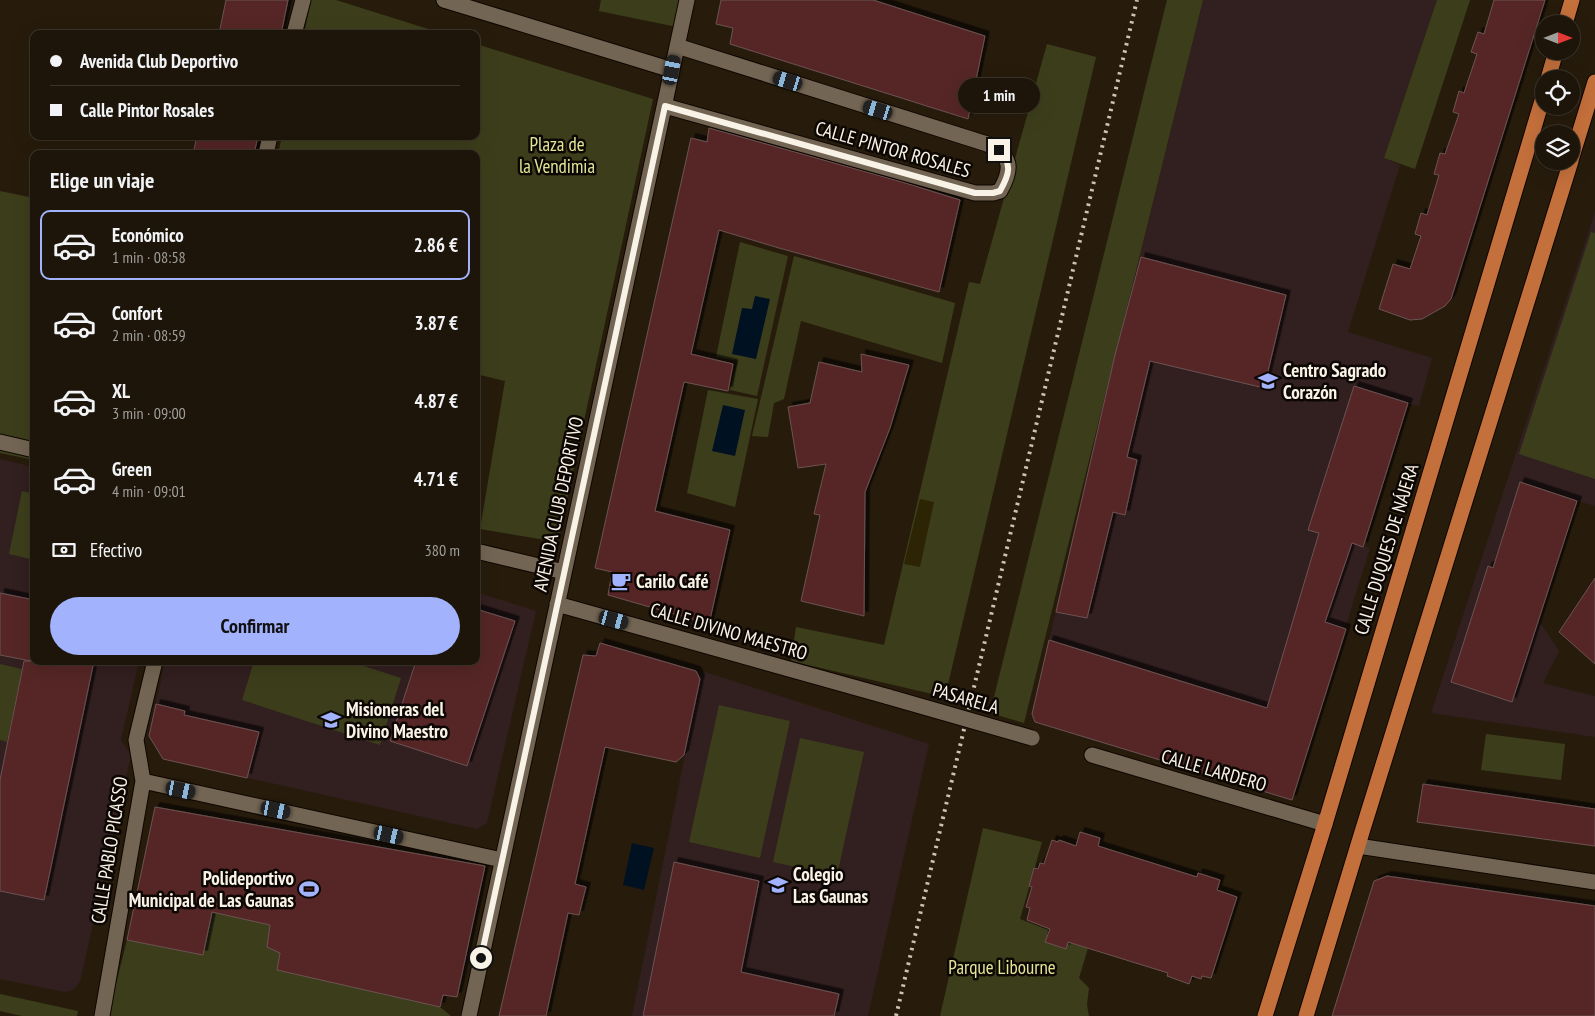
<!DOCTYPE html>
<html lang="es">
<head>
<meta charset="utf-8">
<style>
  :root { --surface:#1d1509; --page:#251e12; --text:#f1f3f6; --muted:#a09f9c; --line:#3b342a; --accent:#a2b2fd }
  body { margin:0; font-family:"PT Sans Narrow",sans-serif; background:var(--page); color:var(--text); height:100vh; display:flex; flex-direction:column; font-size:19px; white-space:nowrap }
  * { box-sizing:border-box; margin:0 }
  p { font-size:16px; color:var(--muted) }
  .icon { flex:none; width:28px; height:28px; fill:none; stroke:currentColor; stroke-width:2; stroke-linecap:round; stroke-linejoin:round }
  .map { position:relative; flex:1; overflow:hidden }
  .drawer { position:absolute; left:30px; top:150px; width:450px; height:515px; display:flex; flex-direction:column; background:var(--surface); border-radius:10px; box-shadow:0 5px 20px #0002,0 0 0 1px var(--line) }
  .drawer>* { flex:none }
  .guide { position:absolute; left:30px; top:30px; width:450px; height:110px; border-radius:10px; box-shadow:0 5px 20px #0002,0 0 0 1px var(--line); display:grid; align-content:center; height:110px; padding:0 20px; background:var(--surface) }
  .needle { width:32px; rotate:90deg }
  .buttons { position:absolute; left:1535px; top:15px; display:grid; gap:10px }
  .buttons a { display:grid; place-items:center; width:45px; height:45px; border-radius:50%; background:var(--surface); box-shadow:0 5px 20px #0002,0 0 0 1px var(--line); font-size:25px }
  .end { position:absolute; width:22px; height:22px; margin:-11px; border:6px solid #f9f2e7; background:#111; box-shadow:0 0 0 2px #111 }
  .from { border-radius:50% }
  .bubble { position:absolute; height:35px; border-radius:18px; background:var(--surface); box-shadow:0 5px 20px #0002,0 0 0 1px var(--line); font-size:16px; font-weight:700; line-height:35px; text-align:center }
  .car { position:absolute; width:15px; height:30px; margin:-15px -8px; border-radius:6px; box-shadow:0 0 4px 1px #0007; background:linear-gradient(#222 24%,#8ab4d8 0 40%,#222 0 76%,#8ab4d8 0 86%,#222 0) }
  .guide b { display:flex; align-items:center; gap:18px; height:48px; font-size:19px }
  .guide b+b { border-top:1px solid var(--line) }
  .guide i { width:12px; height:12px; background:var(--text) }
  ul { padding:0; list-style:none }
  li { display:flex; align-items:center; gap:15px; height:70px; margin:0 10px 8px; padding:0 10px; border:2px solid transparent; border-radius:10px }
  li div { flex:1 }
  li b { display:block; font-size:19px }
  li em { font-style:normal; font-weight:700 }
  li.on { border-color:var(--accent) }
  li>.icon { width:45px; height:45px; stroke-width:1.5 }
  h2 { padding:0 20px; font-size:22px; line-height:60px }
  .pay { display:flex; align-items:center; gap:12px; height:55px; padding:0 20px; font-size:19px }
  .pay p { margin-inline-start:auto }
  .button { display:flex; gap:10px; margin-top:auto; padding:10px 20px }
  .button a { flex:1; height:58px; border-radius:30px; background:var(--accent); color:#111; font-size:20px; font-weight:700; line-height:58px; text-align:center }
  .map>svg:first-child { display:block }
</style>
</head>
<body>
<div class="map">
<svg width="1595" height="1016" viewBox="0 0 1595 1016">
  <defs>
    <filter id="shadow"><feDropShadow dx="4.5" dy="-4.5" stdDeviation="0" flood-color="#0009"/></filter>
  </defs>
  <rect width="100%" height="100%" fill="#271c0c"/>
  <!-- education -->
  <path fill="#321f20" d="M1203 0H1437L1384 158 1400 165 1348 332 1432 358 1419 406 1408 404 1363 546 1370 548 1292 800 1035 722 1032 714 1115 355Z
    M1595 212V506L1577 501 1539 621 1559 651 1543 683 1595 696V737L1431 713Z
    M0 459 34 467V661H139L121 740 131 755 86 955 80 982 73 990 65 992 0 979Z
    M476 592 536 611 487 823 477 829 163 759 149 736 165 661H476Z
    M702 671 929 744 868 1016H632Z"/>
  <!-- green -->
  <path fill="#3c3e1b" d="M311 0H336L444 34H304Z
    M601 0H682L677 27 599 11Z
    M1167 0H1203L1024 723 990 713Z
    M1437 0H1470L1415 169 1384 158Z
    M476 44 653 99 558 542 480 529 505 381 476 374V154H278L282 136H476Z
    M1047 44 1096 57 945 697 791 661 796 627 884 645 969 282 980 284Z
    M0 191 34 198V460L0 453Z
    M1591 232 1595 233V479L1519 454Z
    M740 242 788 256 757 396 730 390 738 361 716 357Z
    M794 256 955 303 942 363 801 321 784 399 774 403 768 437 752 436Z
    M708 390 758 399 735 507 687 493Z
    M22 491 34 494V560L9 554Z
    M254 661H348L401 678 380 745 242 700Z
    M0 664 22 669 7 742 0 740Z
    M719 705 790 721 760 858 689 842Z
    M1486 734 1565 744 1561 780 1481 770Z
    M800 738 864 752 837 876 773 862Z
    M983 828 1042 842 1020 919 1048 930 1046 942 1066 949 1068 942 1088 948 1079 978 1089 988 1087 1005 1089 1016H940Z
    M212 912 270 925 280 953 277 970 440 1007 451 1016H108L127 940 203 955Z
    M0 994 78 1011 77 1016H22L0 1011Z"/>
  <!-- sand -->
  <path fill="#2d2403" d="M920 499 934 502 920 567 904 564Z"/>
  <!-- water -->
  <path fill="#001121" d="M755 296 770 299 756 359 732 354 742 308 752 309Z
    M723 405 745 410 735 456 712 451Z
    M632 843 654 848 644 890 623 885Z"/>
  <!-- building -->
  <path fill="#572627" stroke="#6b5353" filter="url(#shadow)" d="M226 0H288L281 34H219Z
    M721 0H873L985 36 968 119 730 44 733 28 716 24Z
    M1494 0H1545L1451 299 1445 306 1422 319 1410 320 1379 309 1393 264 1410 269 1421 236 1415 234 1421 213 1427 215 1439 175 1434 174 1440 153 1445 154 1459 114 1453 112 1459 91 1464 93 1477 54 1471 52 1478 32 1484 34Z
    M709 128 902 182 960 200 939 292 779 248 719 230 691 354 733 364 728 391 684 382 655 511 730 530 709 624 608 595 612 572 595 568 691 138 707 142Z
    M197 136H258L254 154H193Z
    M1141 257 1286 295 1264 388 1150 361 1127 457 1137 460 1125 515 1113 512 1087 618 1056 612 1115 355Z
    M861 354 909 365 890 428 865 492 864 616 801 601 820 515 814 514 826 464 798 468 788 407 810 403 819 362 862 372Z
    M1354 386 1408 403 1363 547 1352 543 1325 622 1346 629 1292 800 1035 722 1032 714 1049 640 1267 708 1319 533 1308 530Z
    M1520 482 1577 501 1512 702 1451 682 1488 566 1493 568Z
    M1595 578V664L1559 632Z
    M0 593 34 600V661H94L44 900 0 891V780L24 661H31L0 655Z
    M476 609 515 621 467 766 390 741 416 661H476Z
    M600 643 696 671 700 679 684 755 676 762 605 747 575 884 586 887 579 915 568 913 546 1016H499L583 655 596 656Z
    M156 704 185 711 184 715 259 732 247 778 163 759 149 736Z
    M1423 784 1595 809V846L1417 822Z
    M155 807 485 866 457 997 443 995 440 1007 277 970 280 953 267 947 270 925 212 912 203 955 127 940Z
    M1080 832 1100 838 1098 846 1197 877 1198 873 1220 880 1217 890 1237 897 1211 978 1202 976 1201 979 1192 976 1189 984 1167 976 1168 973 1068 942 1066 949 1045 942 1050 929 1027 920 1030 908 1026 907 1032 887 1029 886 1034 868 1038 869 1040 863 1044 864 1052 840 1058 842 1059 840 1076 846Z
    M674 862 759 881 741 972 839 994 834 1016H643Z
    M1387 876 1595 906V1016H1332L1374 881Z"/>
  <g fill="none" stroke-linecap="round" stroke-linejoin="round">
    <defs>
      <path id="street" d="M444 0 672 70
        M294 34 303 0
        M665 106 975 193H993L1000 191C1013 168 1012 156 987 144L677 46
        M266 154 270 136
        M0 442 34 450
        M476 551 564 572
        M557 604 889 697
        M1092 755 1325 824
        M143 781 502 860
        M1358 846 1595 882
        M102 1016 143 781 136 740 155 661
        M469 1016 687 0"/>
      <path id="primary" d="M1565 24 1572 0
        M1548 79 1556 51
        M1571 160 1595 82
        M1265 1016 1325 824 1544 94
        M1306 1016 1362 832 1571 161"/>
    </defs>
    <!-- street casing -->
    <use href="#street" stroke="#0f0600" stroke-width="17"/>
    <!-- primary casing -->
    <use href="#primary" stroke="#0f0600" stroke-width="17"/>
    <!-- street -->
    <use href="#street" stroke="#736553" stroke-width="15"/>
    <!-- primary -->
    <use href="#primary" stroke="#c4703c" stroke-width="15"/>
    <!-- rail -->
    <path stroke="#cbc3b7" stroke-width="4" stroke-dasharray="2.5 5" stroke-linecap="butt" d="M896 1016 1137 0"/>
    <defs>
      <path id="street-bridge" d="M889 697 1032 738"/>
    </defs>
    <!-- street-bridge casing -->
    <use href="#street-bridge" stroke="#0f0600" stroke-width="17" stroke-linecap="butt"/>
    <!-- street-bridge -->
    <use href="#street-bridge" stroke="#736553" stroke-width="15"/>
  </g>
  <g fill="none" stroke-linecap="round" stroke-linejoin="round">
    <!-- route -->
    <path stroke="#f9f2e7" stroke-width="6" d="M481 958 665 106 975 193H993L1000 191C1009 175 1013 164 999 150"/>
  </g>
  <!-- icons -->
  <defs>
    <symbol id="university-bare" viewBox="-9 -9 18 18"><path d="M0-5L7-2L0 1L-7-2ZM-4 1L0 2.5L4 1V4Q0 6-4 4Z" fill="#a2b2fd" stroke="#0c0703" stroke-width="2.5" paint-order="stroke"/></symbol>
    <symbol id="cafe-bare" viewBox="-9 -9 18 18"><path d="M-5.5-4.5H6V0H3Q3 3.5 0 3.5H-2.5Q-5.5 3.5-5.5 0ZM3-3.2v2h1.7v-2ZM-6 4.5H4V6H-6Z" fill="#a2b2fd" stroke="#0c0703" stroke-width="2.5" paint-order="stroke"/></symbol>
    <symbol id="school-bare" viewBox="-9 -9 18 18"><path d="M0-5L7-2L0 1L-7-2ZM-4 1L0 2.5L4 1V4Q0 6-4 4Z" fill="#a2b2fd" stroke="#0c0703" stroke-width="2.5" paint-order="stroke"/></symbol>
    <symbol id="stadium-bare" viewBox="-9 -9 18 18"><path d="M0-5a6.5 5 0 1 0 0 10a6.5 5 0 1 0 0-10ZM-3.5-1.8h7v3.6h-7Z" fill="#a2b2fd" stroke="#0c0703" stroke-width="2.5" paint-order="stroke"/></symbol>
  </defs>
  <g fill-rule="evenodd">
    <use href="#university-bare" x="1254" y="367" width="28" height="28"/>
    <use href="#cafe-bare" x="607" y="567" width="28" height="28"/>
    <use href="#school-bare" x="317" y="706" width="28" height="28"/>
    <use href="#school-bare" x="764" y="871" width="28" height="28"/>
    <use href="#stadium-bare" x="295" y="875" width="28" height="28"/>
  </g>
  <g text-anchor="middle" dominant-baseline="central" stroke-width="5" stroke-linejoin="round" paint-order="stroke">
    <!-- park labels -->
    <g font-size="19" fill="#e1e796" stroke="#0c0703">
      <text x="557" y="144">Plaza de<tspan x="557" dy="22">la Vendimia</tspan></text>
      <text x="1002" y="967">Parque Libourne</text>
    </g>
    <!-- street labels -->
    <g font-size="19" fill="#f9f2e7" stroke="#0c0703">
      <text transform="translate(893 149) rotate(16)">CALLE PINTOR ROSALES</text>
      <text transform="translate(558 504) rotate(-78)">AVENIDA CLUB DEPORTIVO</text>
      <text transform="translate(1386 549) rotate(-73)">CALLE DUQUES DE NÁJERA</text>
      <text transform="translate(729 631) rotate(16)">CALLE DIVINO MAESTRO</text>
      <text transform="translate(966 698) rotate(16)">PASARELA</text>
      <text transform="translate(1214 770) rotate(16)">CALLE LARDERO</text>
      <text transform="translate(109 850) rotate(-81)">CALLE PABLO PICASSO</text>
    </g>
    <!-- poi labels -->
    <g font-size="19" font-weight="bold" fill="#f9f2e7" stroke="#0c0703" text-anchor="start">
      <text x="1283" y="370">Centro Sagrado<tspan x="1283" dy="22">Corazón</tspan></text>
      <text x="636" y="581">Carilo Café</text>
      <text x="346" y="709">Misioneras del<tspan x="346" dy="22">Divino Maestro</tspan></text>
      <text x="793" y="874">Colegio<tspan x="793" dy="22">Las Gaunas</tspan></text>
      <text x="294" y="878" text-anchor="end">Polideportivo<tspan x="294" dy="22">Municipal de Las Gaunas</tspan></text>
    </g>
  </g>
</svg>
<div class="buttons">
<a><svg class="needle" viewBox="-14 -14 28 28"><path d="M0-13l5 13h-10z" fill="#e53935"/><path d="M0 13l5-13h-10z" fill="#a09f9c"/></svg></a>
<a><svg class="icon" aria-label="locate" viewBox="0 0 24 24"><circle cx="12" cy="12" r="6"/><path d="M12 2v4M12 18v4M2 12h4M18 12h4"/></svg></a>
<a><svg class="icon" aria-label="layers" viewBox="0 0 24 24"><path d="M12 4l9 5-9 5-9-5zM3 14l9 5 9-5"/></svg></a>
</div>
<i class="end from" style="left:481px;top:958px"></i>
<i class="end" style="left:999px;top:150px"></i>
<div class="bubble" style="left:958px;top:78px;width:82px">1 min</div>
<i class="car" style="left:672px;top:70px;rotate:11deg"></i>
<i class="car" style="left:788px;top:81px;rotate:287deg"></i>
<i class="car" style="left:878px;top:110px;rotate:287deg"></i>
<i class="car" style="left:614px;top:620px;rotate:105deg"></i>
<i class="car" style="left:181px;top:790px;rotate:102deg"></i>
<i class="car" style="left:276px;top:810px;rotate:102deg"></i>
<i class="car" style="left:389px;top:835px;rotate:103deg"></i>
<div class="guide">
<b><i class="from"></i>Avenida Club Deportivo</b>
<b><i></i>Calle Pintor Rosales</b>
</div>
<section class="drawer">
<h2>Elige un viaje</h2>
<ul>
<li class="on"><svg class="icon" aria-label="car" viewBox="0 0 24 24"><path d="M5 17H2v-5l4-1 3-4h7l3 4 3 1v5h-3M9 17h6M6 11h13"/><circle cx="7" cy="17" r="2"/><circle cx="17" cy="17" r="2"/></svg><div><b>Económico</b><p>1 min · 08:58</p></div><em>2.86 €</em></li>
<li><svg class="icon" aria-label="car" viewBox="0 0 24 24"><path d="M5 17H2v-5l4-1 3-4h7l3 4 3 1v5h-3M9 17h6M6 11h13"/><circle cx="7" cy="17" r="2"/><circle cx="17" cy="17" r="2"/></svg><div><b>Confort</b><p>2 min · 08:59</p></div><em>3.87 €</em></li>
<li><svg class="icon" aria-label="car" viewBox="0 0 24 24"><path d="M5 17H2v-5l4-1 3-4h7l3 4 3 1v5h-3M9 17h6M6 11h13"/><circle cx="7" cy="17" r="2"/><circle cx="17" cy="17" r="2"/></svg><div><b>XL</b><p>3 min · 09:00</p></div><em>4.87 €</em></li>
<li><svg class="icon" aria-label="car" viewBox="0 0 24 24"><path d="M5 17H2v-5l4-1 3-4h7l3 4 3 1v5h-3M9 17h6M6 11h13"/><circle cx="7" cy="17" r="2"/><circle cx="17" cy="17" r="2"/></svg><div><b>Green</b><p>4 min · 09:01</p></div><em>4.71 €</em></li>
</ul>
<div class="pay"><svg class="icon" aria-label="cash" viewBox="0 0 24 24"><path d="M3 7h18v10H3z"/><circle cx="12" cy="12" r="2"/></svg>Efectivo<p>380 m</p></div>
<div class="button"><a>Confirmar</a></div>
</section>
</div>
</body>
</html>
